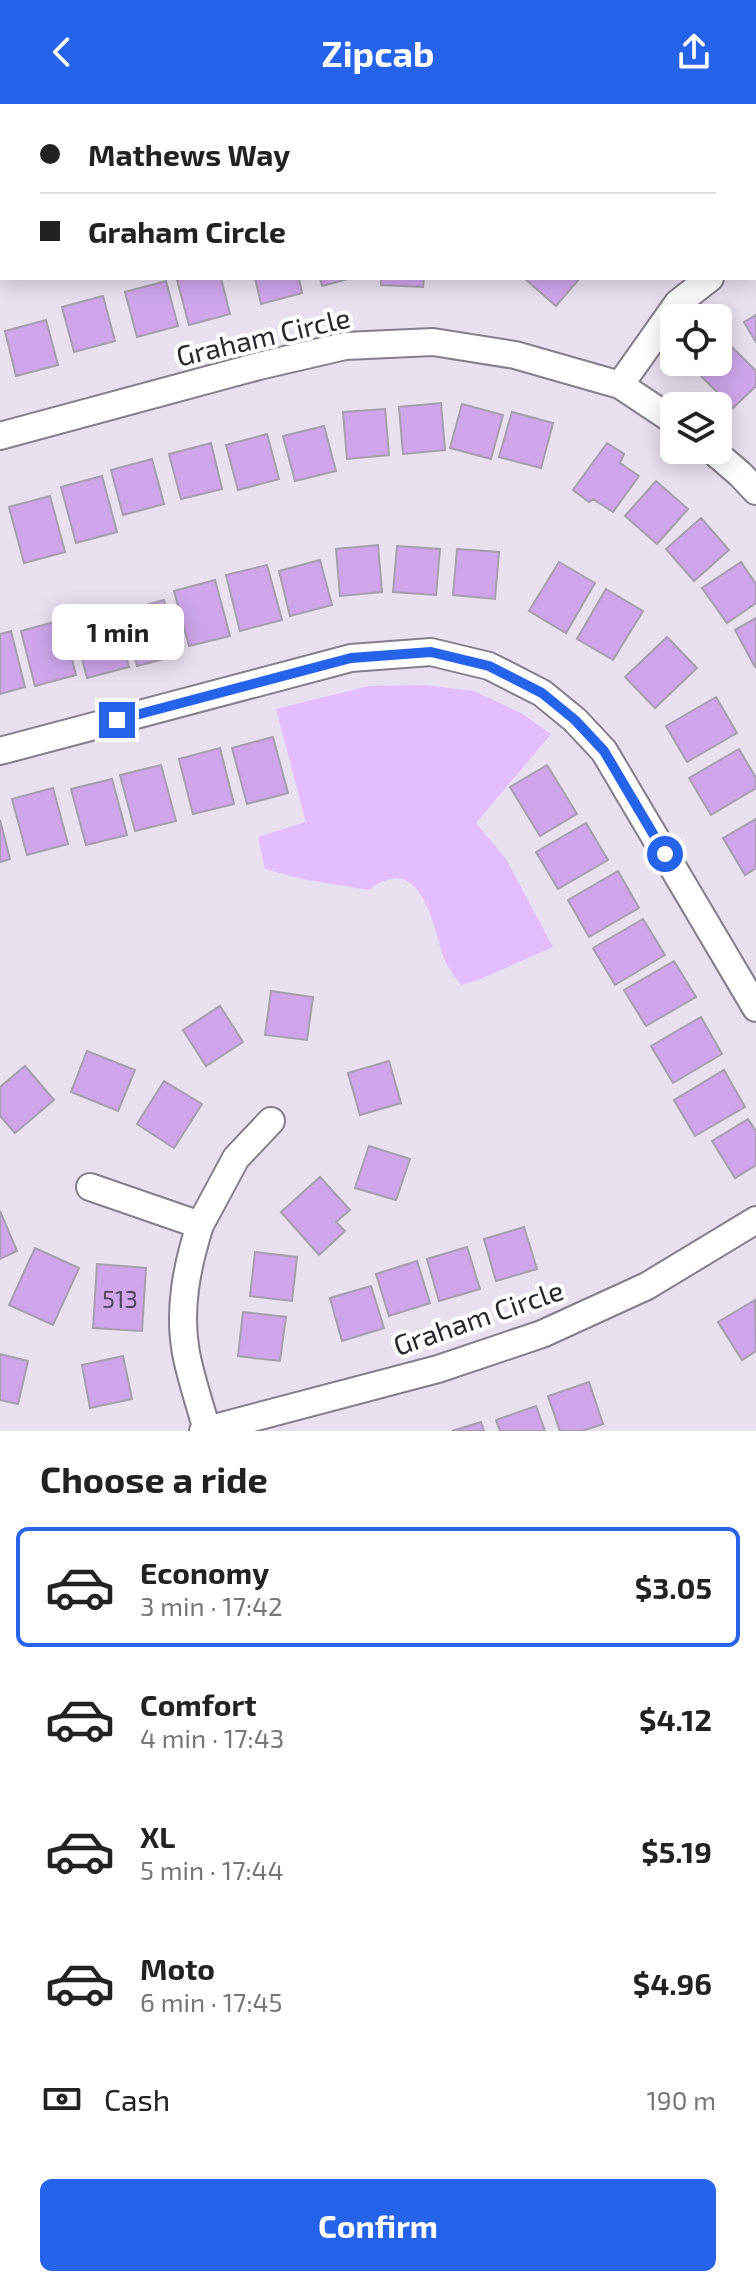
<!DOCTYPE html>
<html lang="en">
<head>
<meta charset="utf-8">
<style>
  :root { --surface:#fff; --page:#f2f2f2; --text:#222; --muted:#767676; --line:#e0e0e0; --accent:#2563eb }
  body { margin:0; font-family:"Exo 2",sans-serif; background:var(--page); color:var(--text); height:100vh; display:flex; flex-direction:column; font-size:30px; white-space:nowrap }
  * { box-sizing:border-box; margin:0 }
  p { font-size:26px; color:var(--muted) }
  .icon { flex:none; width:44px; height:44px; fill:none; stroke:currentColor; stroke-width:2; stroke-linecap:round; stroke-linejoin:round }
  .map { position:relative; height:1327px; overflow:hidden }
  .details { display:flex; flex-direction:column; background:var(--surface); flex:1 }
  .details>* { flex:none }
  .top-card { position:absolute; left:0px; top:0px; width:756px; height:176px; box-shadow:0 4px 20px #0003; display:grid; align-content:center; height:176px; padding:0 40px; background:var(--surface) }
  .fabs { position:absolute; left:660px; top:200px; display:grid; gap:16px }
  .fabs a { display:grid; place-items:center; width:72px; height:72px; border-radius:12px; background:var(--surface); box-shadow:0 4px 20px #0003; font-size:40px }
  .end { position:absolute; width:36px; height:36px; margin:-18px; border:10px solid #2563eb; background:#fff; box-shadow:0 0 0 4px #fff }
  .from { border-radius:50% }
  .bubble { position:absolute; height:56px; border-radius:12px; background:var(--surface); box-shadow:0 4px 20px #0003; font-size:26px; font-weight:700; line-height:56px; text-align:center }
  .top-card b { display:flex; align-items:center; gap:28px; height:76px; font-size:30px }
  .top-card b+b { border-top:2px solid var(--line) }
  .top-card i { width:20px; height:20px; background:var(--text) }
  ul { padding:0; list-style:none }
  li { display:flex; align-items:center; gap:24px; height:120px; margin:0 16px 12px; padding:0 24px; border:4px solid transparent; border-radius:12px }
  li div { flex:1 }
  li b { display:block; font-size:30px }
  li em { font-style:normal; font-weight:700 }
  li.active { border-color:var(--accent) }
  li>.icon { width:72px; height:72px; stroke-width:1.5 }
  h2 { padding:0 40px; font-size:36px; line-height:96px }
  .pay { display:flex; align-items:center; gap:20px; height:88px; padding:0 40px; font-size:30px }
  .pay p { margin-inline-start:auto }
  .cta { display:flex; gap:16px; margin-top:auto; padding:16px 40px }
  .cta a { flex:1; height:92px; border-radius:12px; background:var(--accent); color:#fff; font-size:32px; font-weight:700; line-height:92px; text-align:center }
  header { display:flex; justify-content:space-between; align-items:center; height:104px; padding:0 40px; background:var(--accent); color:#fff; font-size:36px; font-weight:700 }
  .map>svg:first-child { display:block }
</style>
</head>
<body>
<header><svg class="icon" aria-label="back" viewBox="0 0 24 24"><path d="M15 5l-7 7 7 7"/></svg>Zipcab<svg class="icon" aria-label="share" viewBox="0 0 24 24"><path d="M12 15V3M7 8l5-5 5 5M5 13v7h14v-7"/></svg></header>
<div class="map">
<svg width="756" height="1327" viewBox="0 0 756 1327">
  <rect width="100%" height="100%" fill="#e8dfef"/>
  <!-- green -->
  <path fill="#e3befe" d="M425 581 474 587 521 609 551 630 476 719 506 755 553 843 478 876 461 881C455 872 447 863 444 854 432 819 421 746 369 786L302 775 265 765 258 733 306 718 276 605 369 582Z"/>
  <!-- building -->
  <path fill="#cea5eb" stroke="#a69ead" stroke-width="2" d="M183 174H221L230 210 189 221 177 176Z
    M255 174H299L302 189 261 200Z
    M320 174H352L322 182Z
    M381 174H424L423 183 381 181Z
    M524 174H580L556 202Z
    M166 177 178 222 137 233 125 188Z
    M103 192 115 237 74 248 62 203Z
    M756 211V238L744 218Z
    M46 216 58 261 16 272 5 227Z
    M730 241 756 267V282L733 304 700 271 713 258H718V254Z
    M441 299 445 346 403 350 399 303Z
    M462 300 503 311 491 355 450 344Z
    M385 305 389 351 347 355 343 308Z
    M512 308 553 319 541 364 499 353Z
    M324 322 336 367 295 377 283 332Z
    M267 330 279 375 238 386 226 341Z
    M211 339 222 385 181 395 169 350Z
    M607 339 624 350 620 359 639 372 613 408 593 395 589 398 573 386Z
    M152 355 164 400 123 411 111 366Z
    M102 372 117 428 76 439 61 383Z
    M656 377 688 405 657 440 625 412Z
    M50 392 65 448 24 459 9 403Z
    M701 414 729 446 694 477 666 445Z
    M378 441 382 488 340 492 336 445Z
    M397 442 440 445 436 491 393 488Z
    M457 445 499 448 495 495 453 491Z
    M320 456 332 501 290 512 279 467Z
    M559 458 595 479 566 529 529 507Z
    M741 458 756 480V499L727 519 702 484Z
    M267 461 282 516 240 527 226 471Z
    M215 476 230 532 189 542 174 487Z
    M606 485 643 507 613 556 577 535Z
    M164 496 179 551 137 562 123 507Z
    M114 508 129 563 87 574 73 519Z
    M756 514V563H755L735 526Z
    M62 516 76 571 35 582 21 527Z
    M11 527 25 583 0 590V530Z
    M667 533 697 564 655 604 625 573Z
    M716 593 737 629 687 658 666 622Z
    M273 633 288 689 247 700 232 644Z
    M220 644 234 700 193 710 179 655Z
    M739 645 756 674V684L711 711 689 674Z
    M161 661 176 717 135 727 120 671Z
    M547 661 577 710 540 732 510 683Z
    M112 675 127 731 86 741 71 685Z
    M53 684 68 740 27 751 12 695Z
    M756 715V764L745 771 723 734Z
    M0 716 10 755 0 758Z
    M586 719 608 756 558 785 536 748Z
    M618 767 639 804 589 833 568 796Z
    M643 815 665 851 615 881 593 844Z
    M674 857 696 893 646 922 624 886Z
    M271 887 313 893 307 936 265 931Z
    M220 902 243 938 206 962 183 926Z
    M701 913 722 950 673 979 651 942Z
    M87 947 135 966 118 1007 71 988Z
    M389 957 401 999 360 1011 348 969Z
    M25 962 54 996 15 1029 0 1012V983Z
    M724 966 745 1003 695 1032 674 996Z
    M164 977 202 1000 174 1044 137 1020Z
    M748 1015 756 1027V1061L735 1074 712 1037Z
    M369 1042 410 1055 396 1096 355 1084Z
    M320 1073 350 1106 336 1118 345 1127 319 1151 281 1108Z
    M0 1107 17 1147 0 1155Z
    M524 1123 537 1165 496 1177 484 1135Z
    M467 1143 480 1185 439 1197 427 1155Z
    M35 1144 79 1164 53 1221 9 1201Z
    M255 1148 297 1153 292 1197 250 1192Z
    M417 1157 430 1199 389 1212 376 1170Z
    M97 1160 146 1164 142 1227 93 1224Z
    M371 1182 384 1224 342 1237 330 1194Z
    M755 1196 756 1247 742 1256 718 1218Z
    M243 1208 286 1213 280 1257 238 1252Z
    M0 1250 28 1257 18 1300 0 1296Z
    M123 1252 132 1295 90 1304 82 1261Z
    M589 1278 603 1320 582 1327H560L548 1292Z
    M536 1302 545 1327H500L496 1316Z
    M481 1318 484 1327H452Z"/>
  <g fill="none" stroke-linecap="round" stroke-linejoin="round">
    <defs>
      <path id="service" d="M600 2 608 0
        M0 166H2"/>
      <path id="minor" d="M754 141 756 140
        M620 281 678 199 710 174
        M0 332 259 262 345 242 433 238 515 251 620 281 674 317
        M712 346 740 370 756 387
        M0 647 351 554 431 548 489 562 542 589 575 616 604 647 756 904
        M90 1083 200 1121C187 1162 178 1205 186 1249 191 1275 200 1301 207 1326
        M200 1121 236 1054 271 1017
        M203 1327 438 1265 542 1230 647 1182 756 1116"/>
    </defs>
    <!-- service casing -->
    <use href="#service" stroke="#857d8b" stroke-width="16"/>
    <!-- minor casing -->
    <use href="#minor" stroke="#857d8b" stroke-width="30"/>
    <!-- service -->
    <use href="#service" stroke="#fff" stroke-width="12"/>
    <!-- minor -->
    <use href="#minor" stroke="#fff" stroke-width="26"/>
  </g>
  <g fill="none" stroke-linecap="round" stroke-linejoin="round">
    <!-- route -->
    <path stroke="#2563eb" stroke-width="10" d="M117 616 351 554 431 548 489 562 542 589 575 616 604 647 665 750"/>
  </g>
  <g text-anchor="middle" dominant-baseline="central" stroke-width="8" stroke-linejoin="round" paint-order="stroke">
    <!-- number labels -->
    <g font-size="24" fill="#52465c">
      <text x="120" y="1194">513</text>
    </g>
    <!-- street labels -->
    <g font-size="28" fill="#29262c" stroke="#fff">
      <text transform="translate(263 232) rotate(-13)">Graham Circle</text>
      <text transform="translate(478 1213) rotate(-19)">Graham Circle</text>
    </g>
  </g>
</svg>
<div class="fabs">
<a><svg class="icon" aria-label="locate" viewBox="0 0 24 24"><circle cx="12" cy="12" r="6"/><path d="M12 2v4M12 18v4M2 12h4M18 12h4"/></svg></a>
<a><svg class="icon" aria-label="layers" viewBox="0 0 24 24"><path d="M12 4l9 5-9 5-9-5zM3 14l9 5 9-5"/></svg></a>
</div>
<i class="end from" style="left:665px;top:750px"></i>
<i class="end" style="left:117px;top:616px"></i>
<div class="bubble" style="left:52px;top:500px;width:132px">1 min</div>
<div class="top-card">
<b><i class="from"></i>Mathews Way</b>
<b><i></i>Graham Circle</b>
</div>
</div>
<section class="details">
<h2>Choose a ride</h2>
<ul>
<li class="active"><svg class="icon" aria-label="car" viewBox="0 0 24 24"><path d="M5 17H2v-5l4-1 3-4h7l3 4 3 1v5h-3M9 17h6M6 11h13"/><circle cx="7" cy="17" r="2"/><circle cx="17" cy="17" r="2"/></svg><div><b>Economy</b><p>3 min · 17:42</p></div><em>$3.05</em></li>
<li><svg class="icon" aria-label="car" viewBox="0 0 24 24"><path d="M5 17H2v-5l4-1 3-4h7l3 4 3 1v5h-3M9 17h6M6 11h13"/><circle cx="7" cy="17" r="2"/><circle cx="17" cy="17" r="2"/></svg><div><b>Comfort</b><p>4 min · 17:43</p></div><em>$4.12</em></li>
<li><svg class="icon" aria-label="car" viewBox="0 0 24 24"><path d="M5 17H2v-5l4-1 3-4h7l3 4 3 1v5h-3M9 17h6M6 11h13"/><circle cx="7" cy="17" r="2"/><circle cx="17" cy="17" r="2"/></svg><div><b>XL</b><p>5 min · 17:44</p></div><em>$5.19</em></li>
<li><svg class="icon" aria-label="car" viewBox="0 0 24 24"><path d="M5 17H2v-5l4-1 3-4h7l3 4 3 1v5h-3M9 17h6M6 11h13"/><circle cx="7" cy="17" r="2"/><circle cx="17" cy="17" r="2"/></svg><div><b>Moto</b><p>6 min · 17:45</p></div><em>$4.96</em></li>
</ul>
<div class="pay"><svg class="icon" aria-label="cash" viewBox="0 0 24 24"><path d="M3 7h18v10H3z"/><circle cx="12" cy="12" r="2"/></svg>Cash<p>190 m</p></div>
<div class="cta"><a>Confirm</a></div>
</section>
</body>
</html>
